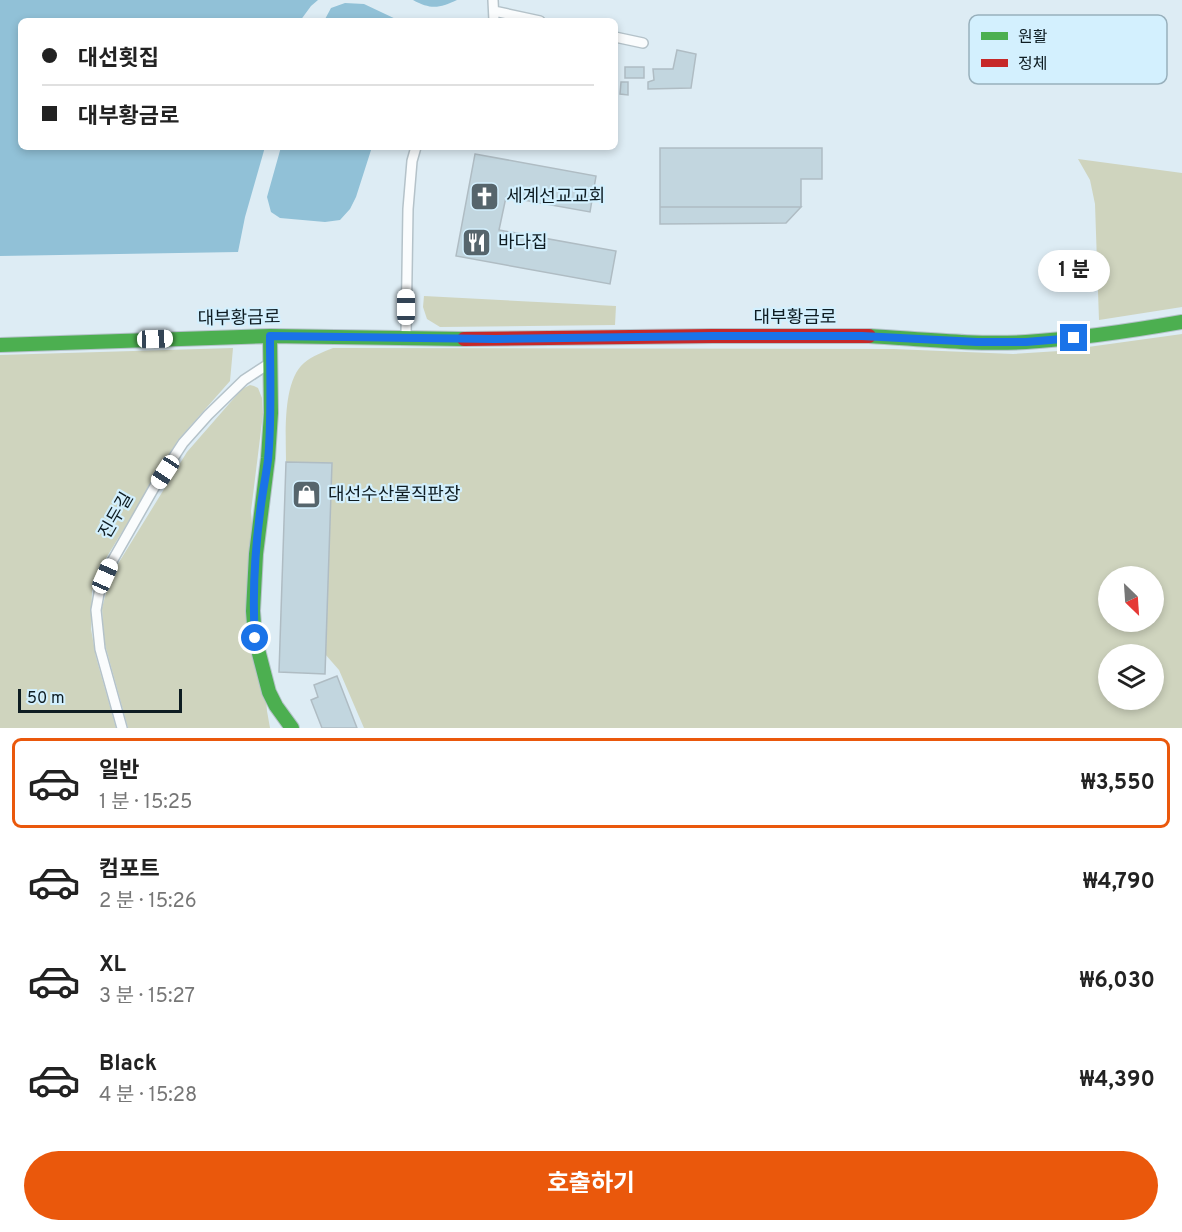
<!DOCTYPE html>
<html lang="ko">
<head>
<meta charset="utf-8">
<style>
  :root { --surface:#fff; --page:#f6f6f6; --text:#222; --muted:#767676; --line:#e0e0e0; --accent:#ea580c }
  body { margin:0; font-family:Overpass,"Noto Sans KR",sans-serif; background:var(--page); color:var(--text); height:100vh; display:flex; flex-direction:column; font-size:22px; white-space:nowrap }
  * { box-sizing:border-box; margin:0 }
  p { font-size:20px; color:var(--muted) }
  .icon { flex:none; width:33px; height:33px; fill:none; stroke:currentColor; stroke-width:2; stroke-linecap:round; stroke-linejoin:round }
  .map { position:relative; height:728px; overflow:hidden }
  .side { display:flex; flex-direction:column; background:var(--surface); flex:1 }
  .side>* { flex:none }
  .hud { position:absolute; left:18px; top:18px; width:600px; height:132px; border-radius:9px; box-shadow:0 3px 9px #0003; display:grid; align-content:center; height:132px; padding:0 24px; background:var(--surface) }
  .needle { width:39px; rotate:155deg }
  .controls { position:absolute; left:1098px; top:566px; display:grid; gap:12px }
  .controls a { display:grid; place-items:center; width:66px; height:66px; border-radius:50%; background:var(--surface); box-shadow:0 3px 9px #0003; font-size:30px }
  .scale { position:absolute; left:18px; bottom:15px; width:164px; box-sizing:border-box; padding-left:6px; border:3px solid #0e1c22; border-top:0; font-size:16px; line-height:21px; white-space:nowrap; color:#0e1c22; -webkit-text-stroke:4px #d3f0fe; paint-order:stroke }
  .end { position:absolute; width:27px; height:27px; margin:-14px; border:8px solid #1a73e8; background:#fff; box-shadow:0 0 0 3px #fff }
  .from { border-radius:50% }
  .bubble { position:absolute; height:42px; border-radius:21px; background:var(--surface); box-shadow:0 3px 9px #0003; font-size:20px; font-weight:700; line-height:42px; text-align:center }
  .car { position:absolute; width:18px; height:36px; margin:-18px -9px; border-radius:8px; box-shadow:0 0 4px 2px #0007; background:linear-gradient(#fff 24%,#345 0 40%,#fff 0 76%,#345 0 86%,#fff 0) }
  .hud b { display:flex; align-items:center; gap:21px; height:57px; font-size:22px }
  .hud b+b { border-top:2px solid var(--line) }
  .hud i { width:15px; height:15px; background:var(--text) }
  ul { padding:10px 0 0; list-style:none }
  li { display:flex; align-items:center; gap:18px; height:90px; margin:0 12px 9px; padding:0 12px; border:3px solid transparent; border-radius:9px }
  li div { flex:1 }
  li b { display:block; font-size:22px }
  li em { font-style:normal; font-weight:700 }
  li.active { border-color:var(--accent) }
  li>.icon { width:54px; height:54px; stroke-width:1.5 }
  .action { display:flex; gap:12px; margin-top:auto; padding:12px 24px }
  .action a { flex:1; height:69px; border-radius:36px; background:var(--accent); color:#fff; font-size:24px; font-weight:700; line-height:69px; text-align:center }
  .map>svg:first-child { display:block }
</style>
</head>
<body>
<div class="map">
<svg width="1182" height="728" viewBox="0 0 1182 728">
  <rect width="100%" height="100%" fill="#ddecf4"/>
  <!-- green -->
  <path fill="#cfd4be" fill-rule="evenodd" d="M1078 159 1182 173V307L1099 320 1095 204 1090 180Z
    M424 296 616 306 615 325 440 327 427 319 423 307Z
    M1182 334V728H364L339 670 325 654 332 464 286 462C286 435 282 382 304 363 312 356 323 352 333 348L894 349 1013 354 1059 351ZM1108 576H1154V621H1108ZM1108 654H1154V699H1108Z
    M233 348 230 381 178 440 105 560 92 591 91 629 96 657 116 728H0V355Z
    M250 385 254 386 258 388 262 398 263 414 251 511 267 711 270 728H128L104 641 102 608 106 593 116 567 187 452 242 389Z"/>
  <!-- water -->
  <path fill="#91c1d7" d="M0 0H318L311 6 300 21H21V147H265L245 217 238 252 0 256Z
    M413 0H457C440 8 431 10 413 0Z
    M345 3 364 4 400 21H324L331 8Z
    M281 147H372L356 197 350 209 340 220 325 222 280 218 271 212 267 197Z"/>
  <!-- building -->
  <path fill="#c2d6df" stroke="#afbcc3" stroke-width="1.5" d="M677 50 696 54 691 88 648 89V82L654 80 653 69H673Z
    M625 67H644V78H625Z
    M621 82H628V95L620 94Z
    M660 148H822V179H801V207H660Z
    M475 154 596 176 590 212 506 197 499 230 616 251 610 284 456 256Z
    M660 207H801L786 223 660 224Z
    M286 462 332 463 325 674 279 672Z
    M337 676 357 728H322L311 700 318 697 314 685Z"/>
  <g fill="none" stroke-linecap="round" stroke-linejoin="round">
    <defs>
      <path id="lane" d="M493 0 494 21
        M494 11 540 21
        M615 37 643 43
        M406 336 408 209 412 161 416 147
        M122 728 100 649 96 610 100 588 110 565 155 486 183 443 208 415 244 380 267 365"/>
      <path id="fast" d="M270 336 271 413 268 458 256 554 253 611 255 638 269 692 276 706 292 728
        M869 336C921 339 974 345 1026 342 1079 339 1131 331 1182 322
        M0 345 270 336 464 339"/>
      <path id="jam" d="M464 339 712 336H869"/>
    </defs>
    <!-- lane casing -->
    <use href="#lane" stroke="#b4c2c9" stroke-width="12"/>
    <!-- fast casing -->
    <use href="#fast" stroke="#b4c2c9" stroke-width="16"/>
    <!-- jam casing -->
    <use href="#jam" stroke="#b4c2c9" stroke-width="16"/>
    <!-- lane -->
    <use href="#lane" stroke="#fafcfd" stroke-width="9"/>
    <!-- fast -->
    <use href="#fast" stroke="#4caf50" stroke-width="14"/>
    <!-- jam -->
    <use href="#jam" stroke="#c62828" stroke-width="14"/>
  </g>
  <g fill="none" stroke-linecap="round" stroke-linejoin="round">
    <!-- route -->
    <path stroke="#1a73e8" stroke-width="8" d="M255 638C252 594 255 549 261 505 263 490 266 475 268 460 272 419 270 377 270 336L495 339 712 336H862L977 342H1026L1074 338"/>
  </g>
  <!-- icons -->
  <defs>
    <symbol id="church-square" viewBox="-11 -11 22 22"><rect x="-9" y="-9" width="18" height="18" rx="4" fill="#56656c" stroke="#d3f0fe"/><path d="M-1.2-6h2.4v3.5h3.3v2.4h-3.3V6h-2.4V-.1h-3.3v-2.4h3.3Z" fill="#fff"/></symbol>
    <symbol id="restaurant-square" viewBox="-11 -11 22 22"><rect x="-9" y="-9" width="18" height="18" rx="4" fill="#56656c" stroke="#d3f0fe"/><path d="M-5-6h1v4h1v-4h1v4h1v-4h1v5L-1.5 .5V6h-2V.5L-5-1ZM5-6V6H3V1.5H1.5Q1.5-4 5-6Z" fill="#fff"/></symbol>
    <symbol id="shop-square" viewBox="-11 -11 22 22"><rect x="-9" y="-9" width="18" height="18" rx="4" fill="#56656c" stroke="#d3f0fe"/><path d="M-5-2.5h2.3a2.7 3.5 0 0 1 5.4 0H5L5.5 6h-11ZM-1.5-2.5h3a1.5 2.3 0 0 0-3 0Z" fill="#fff"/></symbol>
  </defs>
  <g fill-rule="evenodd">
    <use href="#church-square" x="468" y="180" width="33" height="33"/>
    <use href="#restaurant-square" x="460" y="226" width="33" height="33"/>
    <use href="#shop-square" x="290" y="478" width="33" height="33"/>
  </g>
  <g text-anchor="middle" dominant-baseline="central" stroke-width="4.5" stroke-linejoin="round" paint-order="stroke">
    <!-- poi labels -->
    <g font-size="18" fill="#0e1c22" stroke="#d3f0fe" text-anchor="start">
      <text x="506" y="197">세계선교교회</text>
      <text x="498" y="243">바다집</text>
      <text x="328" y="495">대선수산물직판장</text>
    </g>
    <!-- street labels -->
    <g font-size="18" fill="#0e1c22" stroke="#d3f0fe">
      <text x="795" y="318">대부황금로</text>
      <text transform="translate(239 319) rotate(-1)">대부황금로</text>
      <text transform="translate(117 516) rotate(-60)">진두길</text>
    </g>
  </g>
  <!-- legend -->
  <rect x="969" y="15" width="198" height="69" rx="9" fill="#d3f0fe" stroke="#98b0bc" stroke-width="1.5"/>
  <rect x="981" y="32" width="27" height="8" fill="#4caf50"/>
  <rect x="981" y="59" width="27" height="8" fill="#c62828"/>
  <g font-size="16" fill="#0e1c22">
    <text x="1018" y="42">원활</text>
    <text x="1018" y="69">정체</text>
  </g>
</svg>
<div class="controls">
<a><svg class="needle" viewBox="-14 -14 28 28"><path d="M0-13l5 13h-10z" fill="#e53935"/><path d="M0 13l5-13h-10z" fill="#767676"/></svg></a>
<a><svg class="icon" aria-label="layers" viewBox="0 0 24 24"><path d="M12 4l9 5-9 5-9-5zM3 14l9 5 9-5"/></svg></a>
</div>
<div class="scale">50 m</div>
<i class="end from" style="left:255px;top:638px"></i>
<i class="end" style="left:1074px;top:338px"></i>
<div class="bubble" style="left:1038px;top:250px;width:72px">1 분</div>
<i class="car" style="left:406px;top:307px;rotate:0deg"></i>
<i class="car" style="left:155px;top:339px;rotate:88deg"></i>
<i class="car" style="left:165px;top:472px;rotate:213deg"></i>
<i class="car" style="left:105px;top:576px;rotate:24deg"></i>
<div class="hud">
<b><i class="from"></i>대선횟집</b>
<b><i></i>대부황금로</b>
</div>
</div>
<section class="side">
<ul>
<li class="active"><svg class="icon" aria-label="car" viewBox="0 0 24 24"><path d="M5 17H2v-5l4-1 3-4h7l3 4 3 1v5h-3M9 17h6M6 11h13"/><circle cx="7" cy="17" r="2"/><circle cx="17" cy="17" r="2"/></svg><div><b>일반</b><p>1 분 · 15:25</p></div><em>₩3,550</em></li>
<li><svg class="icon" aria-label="car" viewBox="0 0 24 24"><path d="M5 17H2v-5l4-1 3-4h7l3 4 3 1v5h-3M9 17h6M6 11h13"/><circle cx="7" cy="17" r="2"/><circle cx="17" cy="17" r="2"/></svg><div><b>컴포트</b><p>2 분 · 15:26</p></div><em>₩4,790</em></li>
<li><svg class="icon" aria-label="car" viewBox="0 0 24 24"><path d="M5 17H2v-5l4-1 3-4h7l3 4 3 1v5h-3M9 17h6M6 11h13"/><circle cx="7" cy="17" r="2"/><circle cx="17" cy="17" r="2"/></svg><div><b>XL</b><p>3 분 · 15:27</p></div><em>₩6,030</em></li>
<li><svg class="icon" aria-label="car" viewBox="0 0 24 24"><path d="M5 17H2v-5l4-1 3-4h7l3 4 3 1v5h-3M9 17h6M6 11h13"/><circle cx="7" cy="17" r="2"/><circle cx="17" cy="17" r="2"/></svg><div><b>Black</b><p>4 분 · 15:28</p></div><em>₩4,390</em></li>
</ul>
<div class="action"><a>호출하기</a></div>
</section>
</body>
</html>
